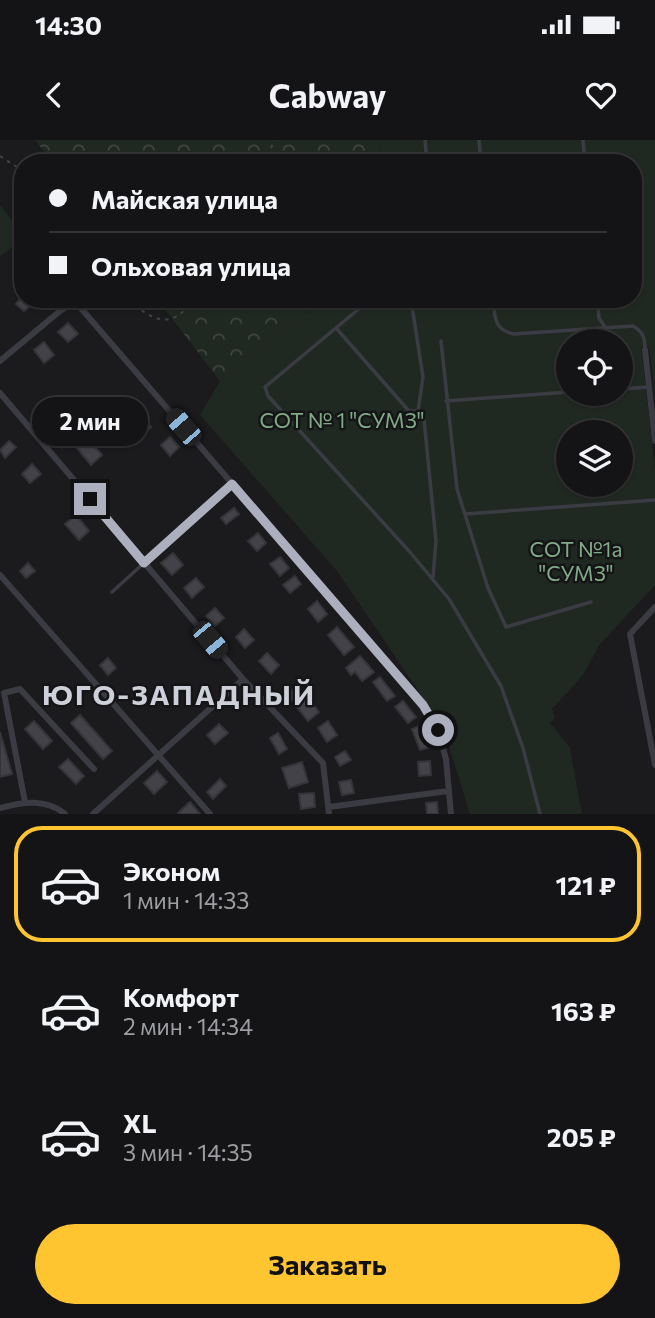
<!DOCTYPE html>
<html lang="ru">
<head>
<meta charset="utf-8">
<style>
  :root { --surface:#141416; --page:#1d1d1f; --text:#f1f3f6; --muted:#9d9ea1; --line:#333335; --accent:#ffc531 }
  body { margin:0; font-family:Commissioner,sans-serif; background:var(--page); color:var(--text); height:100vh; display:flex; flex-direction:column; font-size:26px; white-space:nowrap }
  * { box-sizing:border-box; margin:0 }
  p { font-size:23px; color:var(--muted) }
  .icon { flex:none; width:38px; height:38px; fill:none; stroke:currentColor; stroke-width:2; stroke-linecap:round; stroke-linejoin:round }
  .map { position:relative; height:674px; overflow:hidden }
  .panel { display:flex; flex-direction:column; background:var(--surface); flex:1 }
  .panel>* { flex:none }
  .guide { position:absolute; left:14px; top:14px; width:628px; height:154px; border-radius:28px; box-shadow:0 2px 5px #0004,0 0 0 2px var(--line); display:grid; align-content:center; height:154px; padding:0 35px; background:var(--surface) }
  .buttons { position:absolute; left:556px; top:189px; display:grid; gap:14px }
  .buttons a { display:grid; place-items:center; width:77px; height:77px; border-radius:50%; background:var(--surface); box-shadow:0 2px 5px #0004,0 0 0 2px var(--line); font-size:35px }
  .end { position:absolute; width:32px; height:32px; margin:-16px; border:9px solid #acb0be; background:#111; box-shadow:0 0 0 4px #111 }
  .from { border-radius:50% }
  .bubble { position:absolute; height:49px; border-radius:24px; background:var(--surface); box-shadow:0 2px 5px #0004,0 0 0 2px var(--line); font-size:23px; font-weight:700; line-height:49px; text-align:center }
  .car { position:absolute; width:21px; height:42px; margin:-21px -10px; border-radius:9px; box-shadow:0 0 5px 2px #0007; background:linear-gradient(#222 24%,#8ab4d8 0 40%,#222 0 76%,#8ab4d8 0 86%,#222 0) }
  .guide b { display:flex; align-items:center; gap:24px; height:66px; font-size:26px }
  .guide b+b { border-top:2px solid var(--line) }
  .guide i { width:18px; height:18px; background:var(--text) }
  ul { padding:12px 0 0; list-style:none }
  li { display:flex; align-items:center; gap:21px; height:116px; margin:0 14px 10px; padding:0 21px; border:4px solid transparent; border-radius:28px }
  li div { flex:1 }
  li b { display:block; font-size:26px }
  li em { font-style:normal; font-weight:700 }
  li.selected { border-color:var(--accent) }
  li>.icon { width:63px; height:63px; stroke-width:1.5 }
  .cta { display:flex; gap:14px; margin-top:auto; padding:14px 35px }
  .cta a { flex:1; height:80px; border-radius:42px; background:var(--accent); color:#111; font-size:28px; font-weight:700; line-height:80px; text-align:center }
  .status { display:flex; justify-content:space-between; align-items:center; height:49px; padding:0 35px; background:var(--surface); direction:ltr }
  .status svg { height:19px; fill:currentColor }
  header { display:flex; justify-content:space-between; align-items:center; height:91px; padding:0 35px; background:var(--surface); font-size:32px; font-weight:700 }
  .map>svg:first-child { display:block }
</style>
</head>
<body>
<div class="status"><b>14:30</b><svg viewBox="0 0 49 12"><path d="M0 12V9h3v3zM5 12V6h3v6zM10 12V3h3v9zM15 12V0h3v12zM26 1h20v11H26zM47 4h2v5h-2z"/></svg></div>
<header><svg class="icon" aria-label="back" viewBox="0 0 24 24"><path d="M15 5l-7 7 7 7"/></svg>Cabway<svg class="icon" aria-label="heart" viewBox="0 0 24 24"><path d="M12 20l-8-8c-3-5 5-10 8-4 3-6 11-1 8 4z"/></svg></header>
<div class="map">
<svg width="655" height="674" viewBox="0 0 655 674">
  <defs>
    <pattern id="forest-crowns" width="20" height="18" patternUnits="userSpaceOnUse" patternTransform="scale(1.75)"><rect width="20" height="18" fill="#202921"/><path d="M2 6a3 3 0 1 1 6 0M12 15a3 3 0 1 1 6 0" fill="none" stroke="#3e463f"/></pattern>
  </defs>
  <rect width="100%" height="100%" fill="#1b1a1d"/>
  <!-- forest -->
  <path fill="url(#forest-crowns)" d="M35 0H379L381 23H53Z
    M157 159H323L220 241Z"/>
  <!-- green -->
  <path fill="#202921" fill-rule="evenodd" d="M379 0H655V256L649 207H641L655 330V445L600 504 583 535 552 569 555 578 550 583 570 608 582 674H470L443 587 337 431 200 275 220 241 323 159H634V23H381ZM569 201H621V254H569ZM569 292H621V345H569Z
    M0 65 23 95V99L0 116Z"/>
  <!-- building -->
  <path fill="#424248" stroke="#353439" stroke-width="2" d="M21 157 23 159H31L34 163 24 171 16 164Z
    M68 183 78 194 68 202 58 192Z
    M44 202 54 215 44 223 34 210Z
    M48 270 59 282 49 291 38 279Z
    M143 279 151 287 140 296 133 287Z
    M170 297 179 307 170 316 161 305Z
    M87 298 102 315 91 325 76 307Z
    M9 301 16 307 5 318 0 310Z
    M32 324 41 334 30 343 22 334Z
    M234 368 239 374 226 384 221 378Z
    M76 375 89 391 79 400 65 384Z
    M258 393 266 403 257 411 248 401Z
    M173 413 183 425 172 435 161 423Z
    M280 417 289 428 280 436 270 424Z
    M28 423 35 431 26 438 20 431Z
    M295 436 301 444 290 453 283 445Z
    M196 438 204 447 192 458 184 448Z
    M317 461 327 474 318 482 308 469Z
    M215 468 224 478 215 486 206 476Z
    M337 487 354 507 344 515 328 495Z
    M244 489 254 500 245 508 236 497Z
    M267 513 279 525 271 534 259 521Z
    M360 516 374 532 362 541 355 532 351 535 346 528Z
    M108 518 116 528 108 535 100 525Z
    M380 537 395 556 387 561 373 542Z
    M292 549 298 556 288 563 283 556Z
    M307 557 319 572 308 581 296 566Z
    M403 561 416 577 408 583 395 567Z
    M80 575 112 611 103 619 71 583Z
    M34 581 52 601 43 609 25 589Z
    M328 581 337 595 327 602 318 588Z
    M219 584 228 593 215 604 207 595Z
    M422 585 430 607 420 610 412 589Z
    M0 592 12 634 0 637Z
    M278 593 287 609 279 614 270 598Z
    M345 611 351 620 340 626 335 617Z
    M68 619 84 636 76 644 59 627Z
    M430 621 431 635 419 636 418 622Z
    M302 622 308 642 289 648 282 628Z
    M157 631 167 642 154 654 144 643Z
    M220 639 226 646 213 659 207 652Z
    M351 640 354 653 342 655 339 642Z
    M314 653 315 667 301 669 299 654Z
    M190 662 200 674H179L178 673Z
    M437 662 438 674H427L426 663Z"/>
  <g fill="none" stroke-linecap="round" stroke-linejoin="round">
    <!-- path -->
    <path stroke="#41434a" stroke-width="2" stroke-dasharray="3.5 5" stroke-linecap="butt" d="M0 16 23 31
      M263 23 275 0
      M129 159C150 181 175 191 192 159"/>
    <!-- lane -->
    <path stroke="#3b3c43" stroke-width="3.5" d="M425 0 427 23
      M479 0 481 23
      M583 0 585 23
      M493 159C495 178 494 190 514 194L633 186C643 192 645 197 645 210
      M597 159 599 178 605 187
      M366 163 265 247 268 256 409 411 449 459 501 546 523 608 540 674
      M412 166 423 237 418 271 424 279 436 401 433 437
      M336 188 409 271H418
      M441 201 457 349 488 448 506 487 591 462
      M621 249 649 247
      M446 261 569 252
      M465 374 655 360
      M112 452 144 423"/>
    <!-- street -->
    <path stroke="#3b3c43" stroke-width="6" d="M645 210 655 301
      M0 221 60 171 74 163 79 166 423 565 438 590 446 619 451 674
      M0 253 243 539 323 623 329 674
      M144 423 232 344
      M0 435 210 674
      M655 467 630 494 655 625
      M25 662 4 553 20 549 94 629
      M329 667 448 651
      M0 668C22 662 46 658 65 674
      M93 674 243 539"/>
  </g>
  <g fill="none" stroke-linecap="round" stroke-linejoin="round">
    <!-- route -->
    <path stroke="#acb0be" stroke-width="9" d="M90 359 144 423 232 344 423 565 438 590"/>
  </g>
  <g text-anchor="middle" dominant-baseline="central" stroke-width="5" stroke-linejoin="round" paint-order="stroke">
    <!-- park labels -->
    <g font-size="21" fill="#81aa86" stroke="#151518">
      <text x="342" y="279">СОТ № 1 "СУМЗ"</text>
      <text x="576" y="408">СОТ №1а<tspan x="576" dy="24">"СУМЗ"</tspan></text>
    </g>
    <!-- district labels -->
    <g font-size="28" font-weight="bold" letter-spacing="2" fill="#cdd0d9" stroke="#151518">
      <text x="179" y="554">ЮГО-ЗАПАДНЫЙ</text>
    </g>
  </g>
</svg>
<div class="buttons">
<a><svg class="icon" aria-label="locate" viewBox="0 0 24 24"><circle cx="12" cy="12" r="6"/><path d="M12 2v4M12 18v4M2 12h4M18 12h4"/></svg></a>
<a><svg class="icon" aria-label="layers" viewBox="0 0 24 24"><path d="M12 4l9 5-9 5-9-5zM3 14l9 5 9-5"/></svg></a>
</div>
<i class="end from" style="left:438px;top:590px"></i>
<i class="end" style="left:90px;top:359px"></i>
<div class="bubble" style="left:32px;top:257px;width:116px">2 мин</div>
<i class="car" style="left:183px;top:287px;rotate:319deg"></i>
<i class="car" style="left:210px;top:500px;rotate:140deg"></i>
<div class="guide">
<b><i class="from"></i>Майская улица</b>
<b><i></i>Ольховая улица</b>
</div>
</div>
<section class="panel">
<ul>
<li class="selected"><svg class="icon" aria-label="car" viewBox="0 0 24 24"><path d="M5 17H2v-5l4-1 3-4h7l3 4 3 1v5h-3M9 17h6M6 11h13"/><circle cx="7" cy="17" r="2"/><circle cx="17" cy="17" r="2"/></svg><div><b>Эконом</b><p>1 мин · 14:33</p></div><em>121 ₽</em></li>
<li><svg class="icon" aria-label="car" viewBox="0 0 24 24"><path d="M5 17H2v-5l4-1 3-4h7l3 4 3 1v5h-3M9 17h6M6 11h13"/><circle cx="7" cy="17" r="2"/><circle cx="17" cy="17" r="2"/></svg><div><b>Комфорт</b><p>2 мин · 14:34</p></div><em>163 ₽</em></li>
<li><svg class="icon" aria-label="car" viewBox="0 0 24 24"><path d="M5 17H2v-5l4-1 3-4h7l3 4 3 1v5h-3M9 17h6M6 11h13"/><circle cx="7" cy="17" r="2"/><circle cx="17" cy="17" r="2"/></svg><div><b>XL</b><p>3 мин · 14:35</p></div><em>205 ₽</em></li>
</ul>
<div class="cta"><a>Заказать</a></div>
</section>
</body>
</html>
